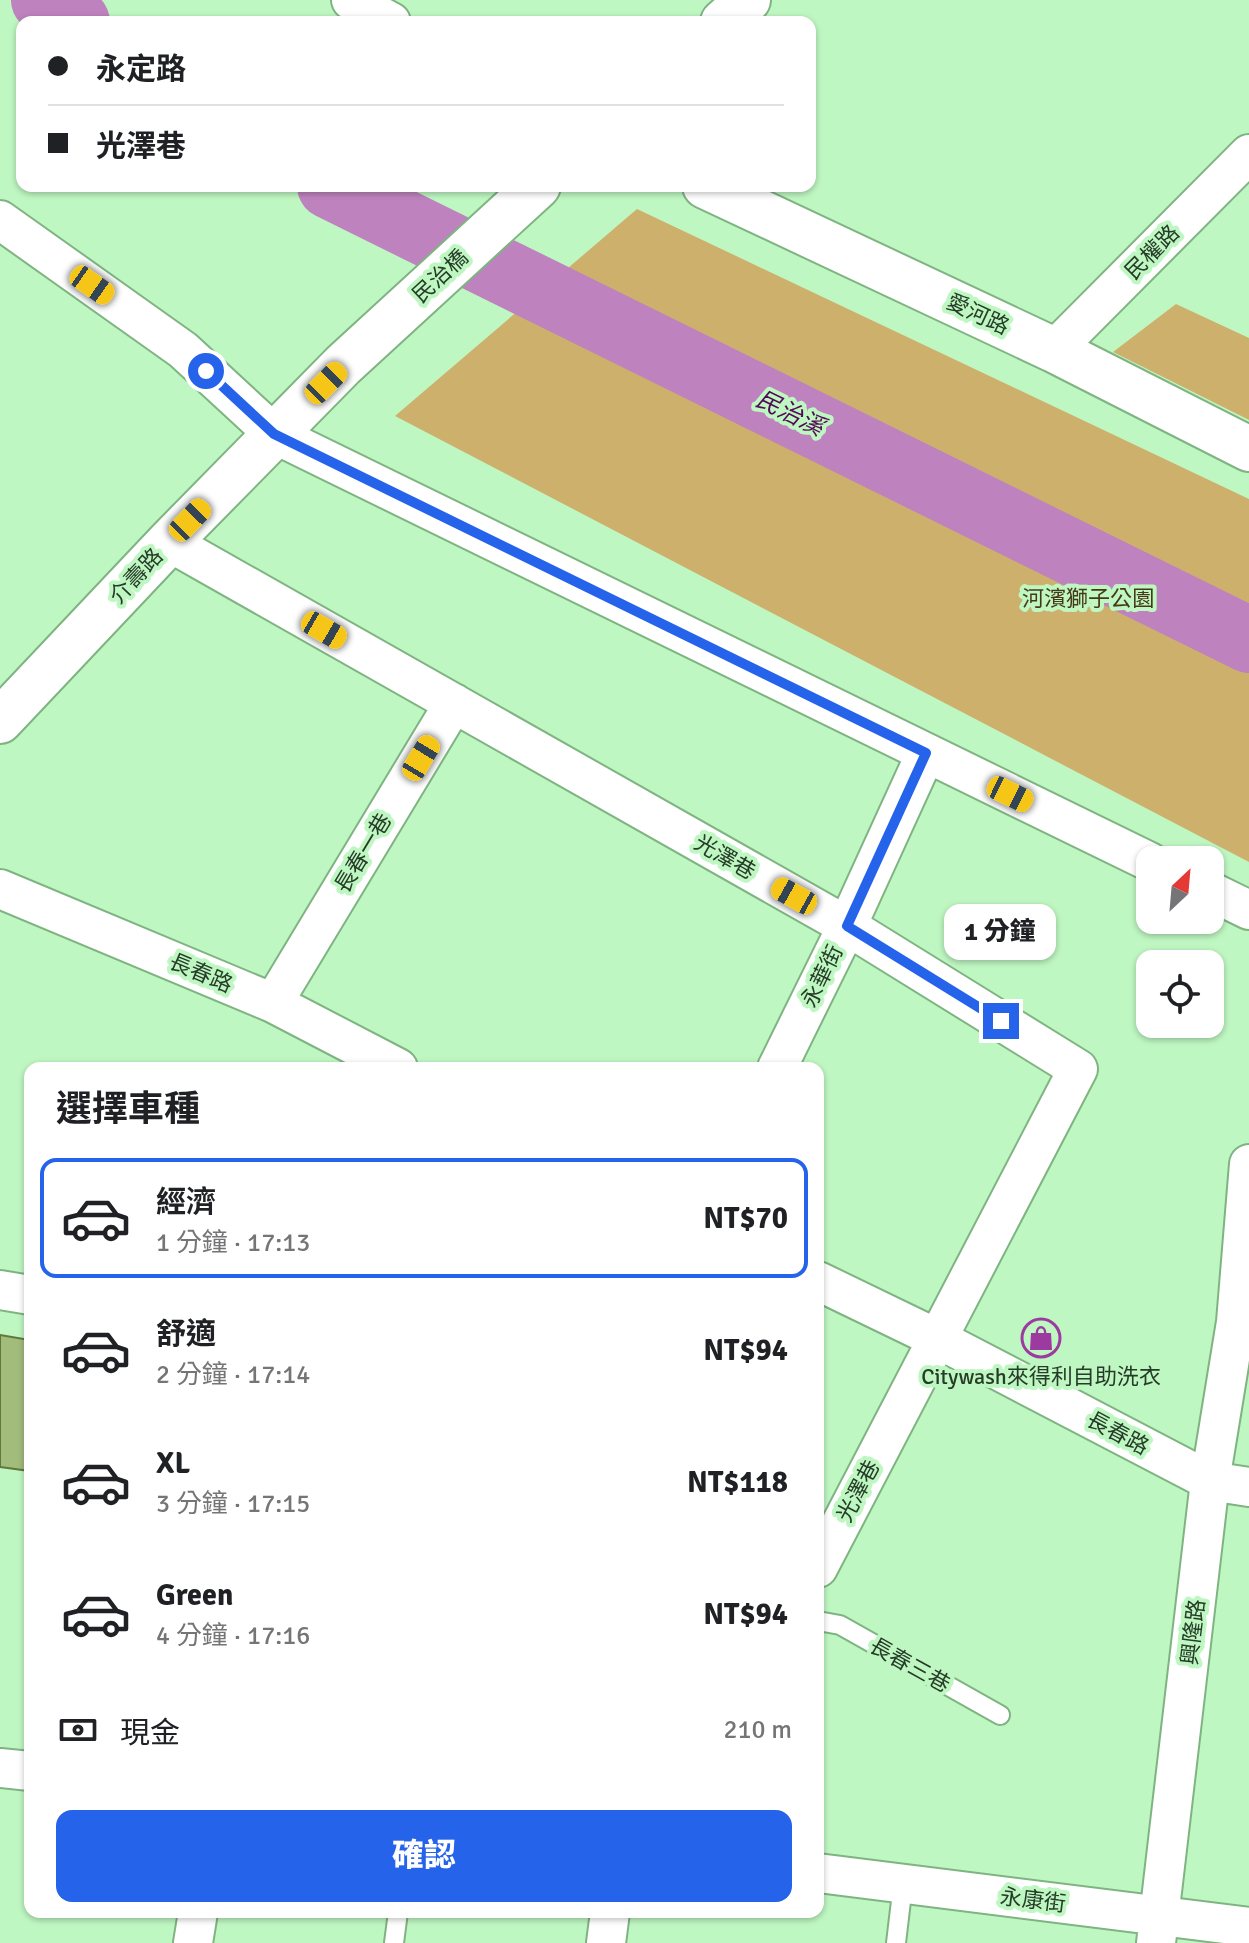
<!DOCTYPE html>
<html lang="zh-TW">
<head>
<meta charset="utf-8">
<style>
  :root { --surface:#fff; --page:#f6f6f6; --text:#202124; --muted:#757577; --line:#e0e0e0; --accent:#2563eb }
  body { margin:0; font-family:Signika,"Noto Sans TC",sans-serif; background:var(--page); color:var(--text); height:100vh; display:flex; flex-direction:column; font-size:30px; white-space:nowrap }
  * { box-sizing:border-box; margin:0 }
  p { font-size:26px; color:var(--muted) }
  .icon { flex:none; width:44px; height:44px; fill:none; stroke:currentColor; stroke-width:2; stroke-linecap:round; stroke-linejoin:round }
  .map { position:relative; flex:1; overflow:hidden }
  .panel { position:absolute; left:24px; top:1062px; width:800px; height:856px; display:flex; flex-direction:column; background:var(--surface); border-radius:16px; box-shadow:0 2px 6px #0004 }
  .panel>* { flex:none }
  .guide { position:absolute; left:16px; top:16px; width:800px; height:176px; border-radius:16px; box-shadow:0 2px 6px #0004; display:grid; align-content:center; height:176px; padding:0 32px; background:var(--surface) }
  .needle { width:52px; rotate:26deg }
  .controls { position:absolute; left:1136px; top:846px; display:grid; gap:16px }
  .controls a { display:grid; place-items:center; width:88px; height:88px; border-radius:16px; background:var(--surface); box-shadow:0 2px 6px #0004; font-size:40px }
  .end { position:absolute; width:36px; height:36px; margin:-18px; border:10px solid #2563eb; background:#fff; box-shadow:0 0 0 4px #fff }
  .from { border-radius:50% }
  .bubble { position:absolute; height:56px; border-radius:16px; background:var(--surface); box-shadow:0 2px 6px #0004; font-size:26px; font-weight:800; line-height:56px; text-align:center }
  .car { position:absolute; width:24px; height:48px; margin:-24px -12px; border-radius:10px; box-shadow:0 0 6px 2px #0007; background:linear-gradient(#f5c518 24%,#345 0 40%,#f5c518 0 76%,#345 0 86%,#f5c518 0) }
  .guide b { display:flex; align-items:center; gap:28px; height:76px; font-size:30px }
  .guide b+b { border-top:2px solid var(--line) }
  .guide i { width:20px; height:20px; background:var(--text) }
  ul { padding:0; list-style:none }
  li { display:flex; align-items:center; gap:24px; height:120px; margin:0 16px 12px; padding:0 16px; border:4px solid transparent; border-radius:16px }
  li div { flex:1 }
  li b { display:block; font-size:30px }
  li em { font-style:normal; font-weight:800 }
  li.active { border-color:var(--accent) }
  li>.icon { width:72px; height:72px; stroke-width:1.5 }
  h2 { padding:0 32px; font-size:36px; line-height:96px }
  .pay { display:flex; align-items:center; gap:20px; height:88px; padding:0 32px; font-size:30px }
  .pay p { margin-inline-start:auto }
  .button { display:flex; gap:16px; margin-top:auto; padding:16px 32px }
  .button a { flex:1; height:92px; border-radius:16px; background:var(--accent); color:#fff; font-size:32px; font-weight:800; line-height:92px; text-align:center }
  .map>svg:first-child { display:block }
</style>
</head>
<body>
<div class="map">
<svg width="1249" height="1943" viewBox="0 0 1249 1943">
  <rect width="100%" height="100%" fill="#bff7c2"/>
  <!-- green -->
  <path fill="#ceb06d" d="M637 209 1249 499V862L395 416Z
    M1176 304 1249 338V420L1113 352Z"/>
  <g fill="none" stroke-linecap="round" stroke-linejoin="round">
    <!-- river -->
    <path stroke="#be83be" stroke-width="66" d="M44 0 77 22
      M330 186 1249 640"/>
  </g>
  <!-- building -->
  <path fill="#a2bc7c" stroke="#61783b" stroke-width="2" d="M0 1335 30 1340V1471L0 1467Z"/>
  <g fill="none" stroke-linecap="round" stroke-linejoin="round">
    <defs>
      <path id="lane" d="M818 1621 840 1625 1000 1715
        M394 1943 398 1912
        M896 1943 903 1884"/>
      <path id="street" d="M351 0 391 22
        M0 220 183 350 274 434 1150 862
        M1054 350 1249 154
        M169 542 847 926 1078 1069 818 1568
        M0 889 273 1003 398 1068
        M1210 891 1249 910
        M273 1003 454 703
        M777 1068 847 926 926 753
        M818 1281 938 1339 1210 1481 1249 1487
        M0 1290 30 1295
        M0 1768 30 1771
        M818 1873 1249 1927
        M193 1943 198 1912
        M606 1943 610 1912
        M1156 1943 1210 1481 1236 1322 1249 1164"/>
      <path id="secondary" d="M723 22 748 0
        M705 186 1054 350 1249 449
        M0 721 169 542 343 365 538 186"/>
    </defs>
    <!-- lane casing -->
    <use href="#lane" stroke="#7fb482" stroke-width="22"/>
    <!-- street casing -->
    <use href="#street" stroke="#7fb482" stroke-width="42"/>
    <!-- secondary casing -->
    <use href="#secondary" stroke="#7fb482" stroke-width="48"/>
    <!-- lane -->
    <use href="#lane" stroke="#fff" stroke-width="18"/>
    <!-- street -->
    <use href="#street" stroke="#fff" stroke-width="38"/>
    <!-- secondary -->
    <use href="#secondary" stroke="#fff" stroke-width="44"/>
  </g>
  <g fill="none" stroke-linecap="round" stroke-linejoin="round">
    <!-- route -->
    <path stroke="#2563eb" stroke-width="10" d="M206 371 274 434 926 753 847 926 1001 1021"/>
  </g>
  <!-- icons -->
  <defs>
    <symbol id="shop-ring" viewBox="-11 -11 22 22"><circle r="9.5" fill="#bff7c2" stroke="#9d3aa0" stroke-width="1.5"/><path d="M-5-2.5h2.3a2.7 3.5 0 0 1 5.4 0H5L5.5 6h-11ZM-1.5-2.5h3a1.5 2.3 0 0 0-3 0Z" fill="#9d3aa0"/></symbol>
  </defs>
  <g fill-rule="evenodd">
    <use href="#shop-ring" x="1019" y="1316" width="44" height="44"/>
  </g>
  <g text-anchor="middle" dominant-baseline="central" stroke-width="8" stroke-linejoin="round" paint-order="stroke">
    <!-- street labels -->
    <g font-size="22" fill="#263c28" stroke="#bff7c2">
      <text transform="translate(1152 252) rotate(-45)">民權路</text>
      <text transform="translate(440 276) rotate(-43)">民治橋</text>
      <text transform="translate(978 314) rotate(25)">愛河路</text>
      <text transform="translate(136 576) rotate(-47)">介壽路</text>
      <text transform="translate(363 853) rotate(-59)">長春一巷</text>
      <text transform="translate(725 857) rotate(30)">光澤巷</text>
      <text transform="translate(201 973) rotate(23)">長春路</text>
      <text transform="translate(822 976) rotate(-64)">永華街</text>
      <text transform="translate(1118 1433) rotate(28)">長春路</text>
      <text transform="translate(858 1491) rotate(-62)">光澤巷</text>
      <text transform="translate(1193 1632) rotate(-83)">興隆路</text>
      <text transform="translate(910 1665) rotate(29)">長春三巷</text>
      <text transform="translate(1033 1900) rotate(7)">永康街</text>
    </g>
    <!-- park labels -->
    <g font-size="22" fill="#473816" stroke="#bff7c2">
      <text x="1088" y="598">河濱獅子公園</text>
    </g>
    <!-- poi labels -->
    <g font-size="22" fill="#263c28" stroke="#bff7c2">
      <text x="1041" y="1376">Citywash來得利自助洗衣</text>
    </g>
    <!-- water labels -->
    <g font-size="24" font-style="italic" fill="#530956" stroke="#bff7c2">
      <text transform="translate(790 413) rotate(26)">民治溪</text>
    </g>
  </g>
</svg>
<div class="controls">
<a><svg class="needle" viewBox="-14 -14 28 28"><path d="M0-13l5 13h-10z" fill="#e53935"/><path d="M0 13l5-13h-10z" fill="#757577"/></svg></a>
<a><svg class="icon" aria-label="locate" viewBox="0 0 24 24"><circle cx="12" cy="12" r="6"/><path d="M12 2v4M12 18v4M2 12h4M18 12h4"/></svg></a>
</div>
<i class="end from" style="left:206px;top:371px"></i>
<i class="end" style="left:1001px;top:1021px"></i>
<div class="bubble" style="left:944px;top:904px;width:112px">1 分鐘</div>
<i class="car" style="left:92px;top:285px;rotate:125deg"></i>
<i class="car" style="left:326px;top:383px;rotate:45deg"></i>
<i class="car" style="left:190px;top:520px;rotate:44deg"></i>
<i class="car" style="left:324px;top:630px;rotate:120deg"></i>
<i class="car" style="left:421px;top:758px;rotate:31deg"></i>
<i class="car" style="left:1010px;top:794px;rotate:116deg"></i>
<i class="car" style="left:794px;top:896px;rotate:299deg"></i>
<div class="guide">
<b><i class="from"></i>永定路</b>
<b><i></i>光澤巷</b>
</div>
<section class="panel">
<h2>選擇車種</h2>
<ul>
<li class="active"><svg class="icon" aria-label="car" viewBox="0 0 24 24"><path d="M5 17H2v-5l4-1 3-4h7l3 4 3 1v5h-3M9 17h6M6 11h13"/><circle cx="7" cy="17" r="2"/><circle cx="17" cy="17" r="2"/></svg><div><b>經濟</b><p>1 分鐘 · 17:13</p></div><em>NT$70</em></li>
<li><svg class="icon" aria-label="car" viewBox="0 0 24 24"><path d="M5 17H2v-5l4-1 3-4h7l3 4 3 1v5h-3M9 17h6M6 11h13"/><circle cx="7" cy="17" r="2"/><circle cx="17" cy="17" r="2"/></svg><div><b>舒適</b><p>2 分鐘 · 17:14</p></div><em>NT$94</em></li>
<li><svg class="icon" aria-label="car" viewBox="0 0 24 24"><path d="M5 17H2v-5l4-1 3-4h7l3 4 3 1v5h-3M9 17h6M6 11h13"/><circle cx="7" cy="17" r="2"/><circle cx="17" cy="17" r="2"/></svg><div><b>XL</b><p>3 分鐘 · 17:15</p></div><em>NT$118</em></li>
<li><svg class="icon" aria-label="car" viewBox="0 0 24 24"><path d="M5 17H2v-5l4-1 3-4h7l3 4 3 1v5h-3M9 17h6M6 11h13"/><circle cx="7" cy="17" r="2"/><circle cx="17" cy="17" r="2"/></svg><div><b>Green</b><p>4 分鐘 · 17:16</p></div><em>NT$94</em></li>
</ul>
<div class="pay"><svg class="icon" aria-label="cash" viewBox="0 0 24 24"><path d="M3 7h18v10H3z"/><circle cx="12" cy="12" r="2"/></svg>現金<p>210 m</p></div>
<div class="button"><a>確認</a></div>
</section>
</div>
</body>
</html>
